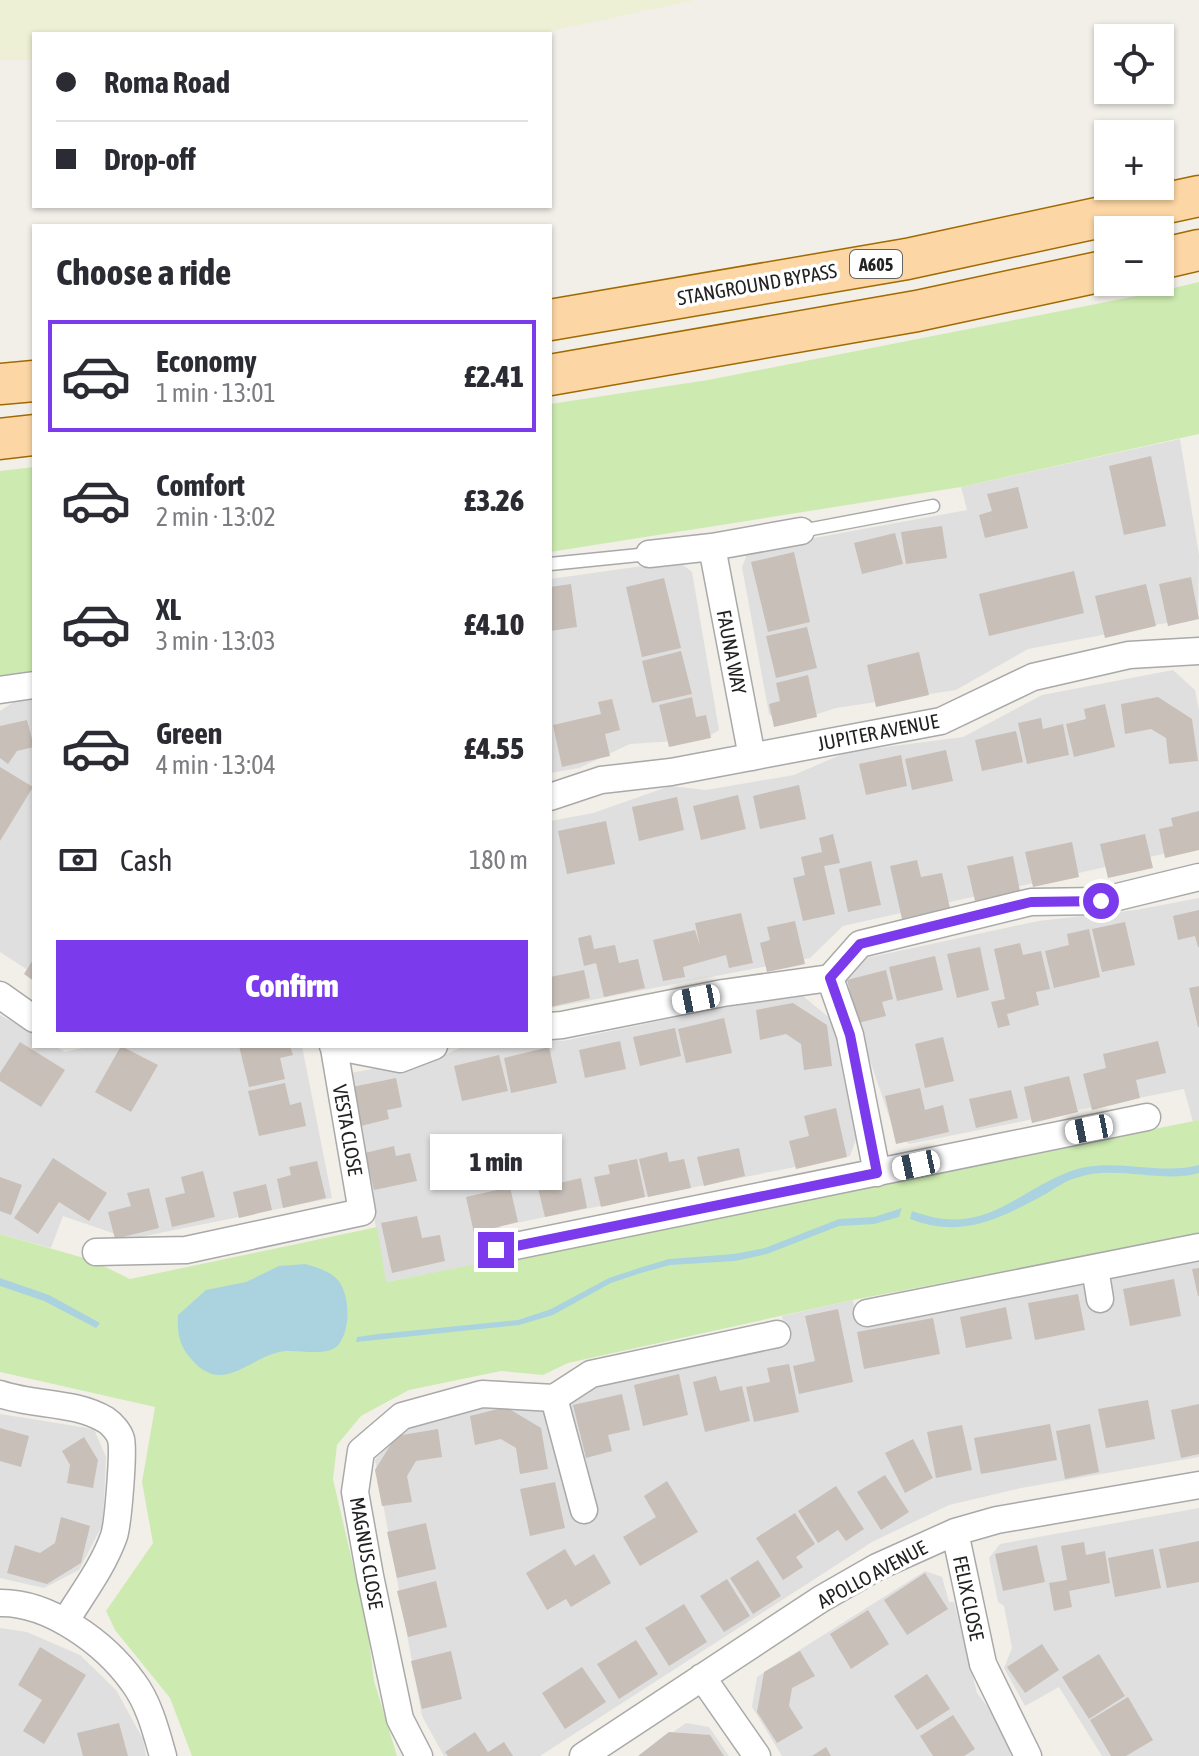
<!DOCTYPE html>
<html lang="en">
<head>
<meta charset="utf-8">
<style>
  :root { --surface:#fff; --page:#f7f7f7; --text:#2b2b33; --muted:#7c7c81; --line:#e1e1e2; --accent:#7c3aed }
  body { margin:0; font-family:"Asap Condensed",sans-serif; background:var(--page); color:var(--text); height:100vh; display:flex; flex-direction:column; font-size:30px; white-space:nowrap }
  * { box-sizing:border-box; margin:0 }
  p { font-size:26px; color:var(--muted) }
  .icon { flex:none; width:44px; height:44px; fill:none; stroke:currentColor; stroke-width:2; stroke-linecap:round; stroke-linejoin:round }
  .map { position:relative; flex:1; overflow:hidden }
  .details { position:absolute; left:32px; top:224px; width:520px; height:824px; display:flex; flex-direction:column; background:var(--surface); border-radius:0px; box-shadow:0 2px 6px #0004 }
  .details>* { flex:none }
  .hud { position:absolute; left:32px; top:32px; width:520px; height:176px; border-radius:0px; box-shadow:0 2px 6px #0004; display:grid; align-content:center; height:176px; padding:0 24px; background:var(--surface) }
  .controls { position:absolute; left:1094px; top:24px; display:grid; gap:16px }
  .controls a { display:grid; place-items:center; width:80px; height:80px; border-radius:0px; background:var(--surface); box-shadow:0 2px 6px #0004; font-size:40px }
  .end { position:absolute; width:36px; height:36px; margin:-18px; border:10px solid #7c3aed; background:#fff; box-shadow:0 0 0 4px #fff }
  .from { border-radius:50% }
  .bubble { position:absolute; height:56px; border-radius:0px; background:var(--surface); box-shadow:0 2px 6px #0004; font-size:26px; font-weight:800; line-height:56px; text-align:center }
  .car { position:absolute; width:24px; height:48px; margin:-24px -12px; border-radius:10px; box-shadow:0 0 6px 2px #0007; background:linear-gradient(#fff 24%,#345 0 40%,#fff 0 76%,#345 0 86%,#fff 0) }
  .hud b { display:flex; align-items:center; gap:28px; height:76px; font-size:30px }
  .hud b+b { border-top:2px solid var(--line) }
  .hud i { width:20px; height:20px; background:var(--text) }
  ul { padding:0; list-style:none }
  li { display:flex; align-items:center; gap:24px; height:112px; margin:0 16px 12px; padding:0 8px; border:4px solid transparent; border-radius:0px }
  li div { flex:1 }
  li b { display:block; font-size:30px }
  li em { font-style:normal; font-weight:800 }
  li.active { border-color:var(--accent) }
  li>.icon { width:72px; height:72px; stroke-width:1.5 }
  h2 { padding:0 24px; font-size:36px; line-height:96px }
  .pay { display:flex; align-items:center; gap:20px; height:88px; padding:0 24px; font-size:30px }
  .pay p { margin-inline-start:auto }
  .primary-button { display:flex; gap:16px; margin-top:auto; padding:16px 24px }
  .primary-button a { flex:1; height:92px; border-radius:0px; background:var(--accent); color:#fff; font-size:32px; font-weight:800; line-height:92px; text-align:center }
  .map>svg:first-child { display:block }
</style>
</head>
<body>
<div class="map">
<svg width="1199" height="1756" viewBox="0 0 1199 1756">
  <rect width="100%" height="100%" fill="#f2efe9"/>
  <!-- residential -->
  <path fill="#e0dfdf" d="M1180 439 1199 555 1198 617 1028 649 956 690 836 708 783 725 769 714 742 567 749 550 967 510 961 487Z
    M678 561 692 572 719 730 705 739 630 744 579 768 550 773V579Z
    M1173 670 1195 690 1199 710V846L843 926 810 958 550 1008V821L593 813 670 786 706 790 794 775 847 752 963 737 1042 695Z
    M34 698V974L0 952V711L18 699Z
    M1199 898V1120L1193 1122 1184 1089 909 1144 894 1131 862 1037 846 976 857 960 1038 921 1136 910Z
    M798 992 832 1020 856 1139 850 1156 500 1226 506 1259 385 1282 350 1073 440 1057 464 1046H550V1039L563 1041Z
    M0 1015 34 1034V1046H55L65 1052 91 1046H302L332 1198 130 1239 63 1216 51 1248 0 1234Z
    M1199 1260V1457L1021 1488 949 1505 872 1542 540 1756H444L422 1716 375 1460 409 1421 787 1344 782 1316 853 1300 857 1321Z
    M0 1414 94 1429 106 1457 103 1524 79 1570 44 1588 0 1578Z
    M1199 1508V1756H1102L1059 1687 1025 1706 1004 1668 1012 1648 1004 1606 998 1602 989 1558 1000 1544Z
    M925 1571 942 1577 949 1602H954L977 1693 1005 1730 1011 1756H782L752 1707 757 1677Z
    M0 1628 27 1632 80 1655 116 1690 143 1739 146 1756H0Z
    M686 1723 709 1727 729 1756H639Z"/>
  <!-- farmland -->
  <path fill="#eef0d5" d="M0 0H695L538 34H34V60H0Z"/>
  <!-- grass -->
  <path fill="#cdebb0" d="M1199 282V434L961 487 550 552V404L708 380 1152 293Z
    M34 467V671L0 676V471Z
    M1199 1120V1234L853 1300 568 1363 543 1375 501 1371 409 1390 361 1416 337 1445 333 1479 367 1625 374 1681 397 1756H192L170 1698 115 1630 106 1611 153 1543 142 1482 155 1407 0 1372V1234L91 1260 130 1279 377 1227 386 1282Z"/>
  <!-- water -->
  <path fill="#aad3df" d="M1199 1165V1173C1160 1184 1116 1164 1076 1178 1065 1181 1054 1189 1044 1195 999 1219 961 1239 910 1219L912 1211C985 1238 1011 1194 1071 1171 1112 1156 1158 1176 1199 1165Z
    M902 1208 899 1217 874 1224 839 1226 767 1254 735 1261 670 1265 641 1273 611 1283 553 1315 519 1325 356 1342 357 1337 378 1334 518 1320 551 1309 609 1278 639 1268 669 1259 734 1254 765 1248 839 1219 874 1217Z
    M305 1264C316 1267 330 1271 338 1280 350 1295 351 1328 339 1344 330 1357 301 1350 286 1351 251 1354 224 1397 192 1360 179 1346 177 1333 178 1315L206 1290 246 1282 279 1266Z
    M0 1278 49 1295 100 1323 96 1328 44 1301 0 1286Z"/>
  <!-- building -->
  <path fill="#c7bfb8" d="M1151 456 1166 526 1124 535 1109 466Z
    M1018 487 1028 528 985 538 979 515 992 511 987 494Z
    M942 526 947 558 906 564 901 532Z
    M895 533 903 564 862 574 854 543Z
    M794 552 810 622 768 632 751 562Z
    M1074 571 1084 613 989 636 979 594Z
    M1191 577 1199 619 1168 626 1159 584Z
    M664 578 681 648 642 657 626 587Z
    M571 584 577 627 550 631V587Z
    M1146 584 1156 626 1105 638 1095 596Z
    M807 627 817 668 776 678 766 636Z
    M681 651 692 694 652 703 642 661Z
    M919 652 929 695 876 707 867 665Z
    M808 675 817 717 774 727 769 704 780 701 776 683Z
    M692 697 696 717 706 715 711 738 669 747 659 705Z
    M1158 697 1192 719 1198 761 1169 764 1166 738 1151 729 1125 734 1121 704Z
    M612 699 620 730 605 734 610 756 562 767 553 725 601 714 598 702Z
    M1105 704 1115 747 1074 757 1066 724 1086 719 1084 709Z
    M1041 718 1043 729 1063 724 1069 755 1027 764 1018 723Z
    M27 720 34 747 17 751 8 764 0 758V726Z
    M1016 731 1023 762 982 771 975 740Z
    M946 750 953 781 912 790 905 759Z
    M901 755 907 786 866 795 859 764Z
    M0 767 33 787 0 841Z
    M799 785 806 819 760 829 753 796Z
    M738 795 746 829 701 840 693 806Z
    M677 797 684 830 639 841 632 807Z
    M1199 811V850L1165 858 1159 829 1173 826 1171 818Z
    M606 821 615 864 567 874 558 831Z
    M833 834 840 863 824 866 835 914 803 921 793 878 805 875 801 857 822 852 819 838Z
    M1145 834 1153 868 1108 878 1100 844Z
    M1072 842 1079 877 1033 887 1025 852Z
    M1013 856 1020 891 975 901 967 866Z
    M917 860 921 877 942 873 950 908 902 919 890 866Z
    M871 861 881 905 848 912 839 869Z
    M1199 910V947H1198L1195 936 1178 940 1173 916Z
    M741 913 753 963 729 968 726 955 683 967 685 977 663 981 653 940 695 930 700 946 695 923Z
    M795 921 805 964 767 972 760 943 770 940 767 927Z
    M1125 922 1135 965 1102 972 1092 929Z
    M1089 929 1100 977 1054 988 1045 951 1069 945 1067 934Z
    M591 935 594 949 615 945 619 963 638 959 645 988 604 997 596 963 584 966 578 938Z
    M1020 943 1023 955 1041 951 1050 989 1036 992 1039 1005 1007 1014 1010 1025 998 1028 991 1002 1005 999 994 949Z
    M980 947 989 990 957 998 947 954Z
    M935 956 943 990 897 1001 889 967Z
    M34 958V981L24 974Z
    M584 970 590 998 550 1007V977Z
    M886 970 893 999 882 1002 886 1016 858 1023 847 980Z
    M1199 986V1027H1198L1189 988Z
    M793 1003 827 1025 832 1066 804 1070 801 1044 786 1034 760 1040 756 1010Z
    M724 1018 732 1053 686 1063 678 1029Z
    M675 1028 681 1056 640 1066 633 1037Z
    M943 1037 954 1081 925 1088 915 1044Z
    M620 1041 626 1069 585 1078 579 1050Z
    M1158 1041 1166 1073 1136 1080 1140 1098 1092 1110 1083 1074 1106 1068 1103 1054Z
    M20 1042 65 1070 41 1107 0 1081V1073Z
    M121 1046 158 1065 131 1112 95 1092Z
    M239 1046H290L293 1055 280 1058 285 1079 249 1087Z
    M549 1047 557 1083 511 1093 504 1058Z
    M499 1055 508 1091 462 1101 454 1066Z
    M1069 1076 1078 1112 1032 1123 1024 1087Z
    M396 1078 402 1107 387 1110 389 1119 361 1126 352 1087Z
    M285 1083 290 1105 301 1102 306 1126 259 1136 248 1091Z
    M920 1088 925 1110 943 1105 949 1132 896 1144 885 1096Z
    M1011 1090 1018 1118 976 1128 969 1099Z
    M836 1108 847 1157 796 1169 789 1141 809 1136 804 1116Z
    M394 1146 396 1156 410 1153 417 1181 374 1190 365 1153Z
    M739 1148 745 1176 704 1186 697 1157Z
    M667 1152 669 1162 684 1159 691 1188 648 1197 639 1159Z
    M53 1158 107 1193 89 1221 59 1202 38 1234 14 1218Z
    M637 1159 645 1197 601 1207 594 1177 610 1174 608 1165Z
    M317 1161 326 1198 283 1208 277 1179 291 1175 289 1167Z
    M203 1171 215 1217 172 1227 165 1198 185 1193 181 1177Z
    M0 1177 22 1185 11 1215 0 1211Z
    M581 1178 587 1208 545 1217 538 1188Z
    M266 1184 272 1210 239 1218 233 1192Z
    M510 1187 518 1222 474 1233 466 1197Z
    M149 1188 159 1228 115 1239 108 1212 131 1206 127 1193Z
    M417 1216 422 1238 440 1235 445 1261 392 1273 381 1223Z
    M1199 1268V1296H1198L1192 1269Z
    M1174 1279 1181 1316 1130 1326 1123 1289Z
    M1078 1294 1085 1330 1035 1340 1028 1303Z
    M1006 1307 1012 1339 966 1348 960 1317Z
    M838 1309 853 1382 799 1394 793 1366 815 1361 805 1316Z
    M933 1318 940 1354 864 1369 857 1332Z
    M789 1364 799 1412 754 1422 746 1387 770 1382 767 1368Z
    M679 1374 688 1415 643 1426 634 1385Z
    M716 1376 720 1391 742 1386 750 1421 705 1432 693 1382Z
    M622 1394 630 1430 608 1435 612 1451 586 1458 573 1405Z
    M1148 1400 1155 1439 1106 1448 1098 1409Z
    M1199 1404V1454L1181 1458 1171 1410Z
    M506 1407 541 1428 548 1469 520 1474 516 1448 501 1439 475 1445 470 1416Z
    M1050 1424 1057 1460 981 1474 974 1438Z
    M1090 1424 1099 1472 1065 1479 1056 1431Z
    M962 1425 972 1470 936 1478 927 1432Z
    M0 1428 29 1436 21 1467 0 1461Z
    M438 1429 442 1457 416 1461 407 1476 412 1502 382 1506 375 1470 396 1436Z
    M84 1437 98 1460 93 1488 67 1483 70 1465 62 1451Z
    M913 1439 933 1478 905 1493 885 1453Z
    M885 1475 909 1512 881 1530 857 1492Z
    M667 1481 698 1532 640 1566 623 1537 656 1517 644 1496Z
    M555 1482 565 1528 530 1536 520 1489Z
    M836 1486 864 1529 846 1541 838 1530 818 1543 798 1511Z
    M795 1513 815 1544 796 1557 803 1567 783 1580 756 1538Z
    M61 1517 90 1526 81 1563 47 1584 7 1573 15 1545 40 1553 55 1543Z
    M426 1523 436 1569 397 1578 387 1532Z
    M1199 1541V1582L1167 1588 1159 1549Z
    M1084 1542 1086 1555 1105 1551 1110 1583 1069 1591 1072 1607 1054 1611 1049 1583 1067 1580 1061 1546Z
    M1037 1545 1045 1582 1003 1591 995 1554Z
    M565 1549 575 1566 594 1554 611 1583 571 1607 566 1599 547 1610 526 1573Z
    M1153 1549 1161 1588 1115 1597 1108 1558Z
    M758 1560 781 1596 753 1614 730 1578Z
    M925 1573 948 1609 907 1635 884 1600Z
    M727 1579 750 1616 724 1632 700 1596Z
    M436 1581 447 1627 408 1637 397 1591Z
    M684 1604 707 1642 669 1666 645 1628Z
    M868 1610 889 1644 851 1669 830 1634Z
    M636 1640 658 1674 619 1699 597 1664Z
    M1042 1644 1059 1670 1025 1693 1007 1667Z
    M40 1647 86 1675 44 1744 23 1731 42 1700 18 1685Z
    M451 1651 462 1699 422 1709 411 1661Z
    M800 1651 815 1676 792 1688 789 1706 803 1728 777 1743 757 1712 764 1672Z
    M1099 1654 1125 1696 1089 1719 1062 1677Z
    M582 1667 606 1702 565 1729 542 1693Z
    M927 1674 950 1709 917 1730 894 1696Z
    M1128 1697 1153 1740 1126 1756H1111L1090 1720Z
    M953 1715 975 1749 964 1756H933L920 1736Z
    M119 1723 128 1756H83L77 1733Z
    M475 1732 488 1752 504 1742 513 1756H448L445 1752Z
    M669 1732 710 1735 724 1756H638Z
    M826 1747 831 1756H812Z"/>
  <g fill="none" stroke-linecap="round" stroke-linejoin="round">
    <defs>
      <path id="lane" d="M801 531 933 506
        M550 564 649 554"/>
      <path id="street" d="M712 547 752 757
        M649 554 712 547 801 531
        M0 690 34 685
        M550 797 601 780 671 772 941 721 1033 677 1129 655 1199 651
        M830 978 850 1035 877 1173
        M0 995 34 1019
        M550 1026 562 1025 723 993 830 978 860 944 1031 902 1101 901 1199 877
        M333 1046 400 1059 434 1046
        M496 1250 1147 1117
        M96 1252 186 1250 362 1212 334 1048
        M1095 1268 1100 1299
        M867 1313 1199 1247
        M0 1394C35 1406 74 1401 106 1420 112 1424 119 1432 121 1439 124 1451 118 1524 114 1536 103 1567 82 1594 65 1622
        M554 1398 584 1510
        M955 1532 983 1664 1028 1756
        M0 1603C49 1602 105 1643 133 1682 149 1703 156 1731 163 1756
        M702 1677 757 1756
        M419 1756 400 1719 370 1576 355 1492 361 1451 402 1416 482 1394 554 1398 591 1374 777 1334
        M583 1756 821 1599 877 1567 955 1532 997 1520 1199 1485"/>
      <path id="primary" d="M1160 259 1199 250
        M550 320 907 259 1199 196
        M550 375 917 311 1108 270
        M0 384 34 381
        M0 439 34 435"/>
    </defs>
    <!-- lane casing -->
    <use href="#lane" stroke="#a9a9a9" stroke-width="15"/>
    <!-- street casing -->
    <use href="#street" stroke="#a9a9a9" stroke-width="29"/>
    <!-- primary casing -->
    <use href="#primary" stroke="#a06b00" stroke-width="43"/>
    <!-- lane -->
    <use href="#lane" stroke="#fff" stroke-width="12"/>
    <!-- street -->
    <use href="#street" stroke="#fff" stroke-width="26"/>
    <!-- primary -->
    <use href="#primary" stroke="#fcd6a4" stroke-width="40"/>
  </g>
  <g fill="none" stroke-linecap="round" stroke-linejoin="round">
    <!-- route -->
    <path stroke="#7c3aed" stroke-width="10" d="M496 1250 877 1173 850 1035 830 978 860 944 1031 902 1101 901"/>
  </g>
  <g text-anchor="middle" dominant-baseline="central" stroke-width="7" stroke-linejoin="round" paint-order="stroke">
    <!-- shield labels -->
    <rect fill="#fff" stroke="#646464" stroke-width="2" x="850" y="250" width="52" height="28" rx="6"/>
    <g font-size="18" font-weight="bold" fill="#222">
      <text x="876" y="264">A605</text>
    </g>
    <!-- street labels -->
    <g font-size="20" fill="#222" stroke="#fff">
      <text transform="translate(757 284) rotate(-10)">STANGROUND BYPASS</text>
      <text transform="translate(732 652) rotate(79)">FAUNA WAY</text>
      <text transform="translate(878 732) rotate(-11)">JUPITER AVENUE</text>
      <text transform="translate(348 1130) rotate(80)">VESTA CLOSE</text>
      <text transform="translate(367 1553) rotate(80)">MAGNUS CLOSE</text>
      <text transform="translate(872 1574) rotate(-28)">APOLLO AVENUE</text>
      <text transform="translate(969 1598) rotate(78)">FELIX CLOSE</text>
    </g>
  </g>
</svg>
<div class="controls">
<a><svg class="icon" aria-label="locate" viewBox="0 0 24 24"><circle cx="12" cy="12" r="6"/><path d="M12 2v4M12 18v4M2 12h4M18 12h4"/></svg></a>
<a>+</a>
<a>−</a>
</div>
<i class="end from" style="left:1101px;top:901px"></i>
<i class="end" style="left:496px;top:1250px"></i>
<div class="bubble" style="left:430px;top:1134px;width:132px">1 min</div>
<i class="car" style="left:696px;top:999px;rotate:259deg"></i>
<i class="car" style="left:1089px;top:1129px;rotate:259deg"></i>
<i class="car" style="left:916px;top:1165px;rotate:258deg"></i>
<div class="hud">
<b><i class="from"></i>Roma Road</b>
<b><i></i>Drop-off</b>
</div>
<section class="details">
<h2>Choose a ride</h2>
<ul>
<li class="active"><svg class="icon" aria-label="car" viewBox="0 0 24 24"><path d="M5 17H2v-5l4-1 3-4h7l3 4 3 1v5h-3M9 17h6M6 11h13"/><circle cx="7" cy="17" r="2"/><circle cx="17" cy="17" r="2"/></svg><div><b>Economy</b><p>1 min · 13:01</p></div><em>£2.41</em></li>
<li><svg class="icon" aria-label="car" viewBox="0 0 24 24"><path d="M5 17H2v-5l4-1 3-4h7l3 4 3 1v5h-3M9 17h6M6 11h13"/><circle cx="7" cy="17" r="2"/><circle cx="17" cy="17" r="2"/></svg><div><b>Comfort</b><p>2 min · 13:02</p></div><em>£3.26</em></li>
<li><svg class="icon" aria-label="car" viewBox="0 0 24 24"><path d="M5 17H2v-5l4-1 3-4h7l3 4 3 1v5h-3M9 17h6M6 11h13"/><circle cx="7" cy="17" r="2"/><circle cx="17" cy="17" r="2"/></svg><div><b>XL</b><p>3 min · 13:03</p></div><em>£4.10</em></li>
<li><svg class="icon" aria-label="car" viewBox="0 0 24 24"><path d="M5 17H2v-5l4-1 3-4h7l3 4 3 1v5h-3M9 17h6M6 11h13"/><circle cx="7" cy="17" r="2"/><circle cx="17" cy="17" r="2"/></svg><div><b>Green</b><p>4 min · 13:04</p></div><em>£4.55</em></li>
</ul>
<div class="pay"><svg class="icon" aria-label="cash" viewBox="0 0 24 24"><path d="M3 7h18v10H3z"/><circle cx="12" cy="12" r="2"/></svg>Cash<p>180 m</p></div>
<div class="primary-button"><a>Confirm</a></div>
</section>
</div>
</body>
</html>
